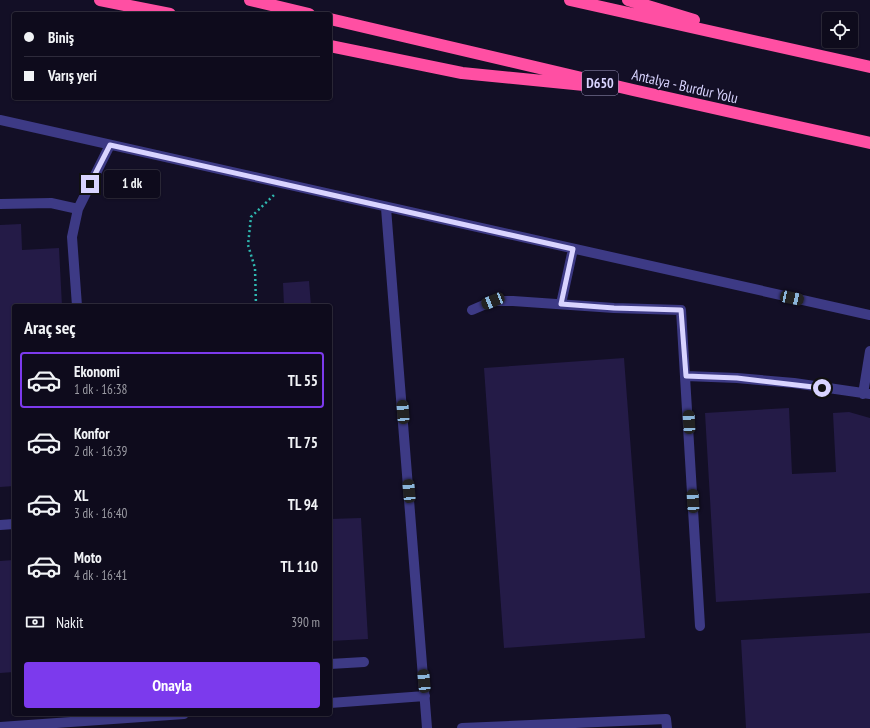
<!DOCTYPE html>
<html lang="tr">
<head>
<meta charset="utf-8">
<style>
  :root { --surface:#0e0b1c; --page:#171425; --text:#f1f3f6; --muted:#9b9ba3; --line:#2e2b3b; --accent:#7c3aed }
  body { margin:0; font-family:"PT Sans Narrow",sans-serif; background:var(--page); color:var(--text); height:100vh; display:flex; flex-direction:column; font-size:15px; white-space:nowrap }
  * { box-sizing:border-box; margin:0 }
  p { font-size:13px; color:var(--muted) }
  .icon { flex:none; width:22px; height:22px; fill:none; stroke:currentColor; stroke-width:2; stroke-linecap:round; stroke-linejoin:round }
  .map { position:relative; flex:1; overflow:hidden }
  .panel { position:absolute; left:12px; top:304px; width:320px; height:412px; display:flex; flex-direction:column; background:var(--surface); border-radius:4px; box-shadow:0 1px 3px #0004,0 0 0 1px var(--line) }
  .panel>* { flex:none }
  .banner { position:absolute; left:12px; top:12px; width:320px; height:88px; border-radius:4px; box-shadow:0 1px 3px #0004,0 0 0 1px var(--line); display:grid; align-content:center; height:88px; padding:0 12px; background:var(--surface) }
  .buttons { position:absolute; left:822px; top:12px; display:grid; gap:8px }
  .buttons a { display:grid; place-items:center; width:36px; height:36px; border-radius:4px; background:var(--surface); box-shadow:0 1px 3px #0004,0 0 0 1px var(--line); font-size:20px }
  .end { position:absolute; width:18px; height:18px; margin:-9px; border:5px solid #d9d4ff; background:#111; box-shadow:0 0 0 2px #111 }
  .from { border-radius:50% }
  .bubble { position:absolute; height:28px; border-radius:4px; background:var(--surface); box-shadow:0 1px 3px #0004,0 0 0 1px var(--line); font-size:13px; font-weight:700; line-height:28px; text-align:center }
  .car { position:absolute; width:12px; height:24px; margin:-12px -6px; border-radius:5px; box-shadow:0 0 3px 1px #0007; background:linear-gradient(#222 24%,#8ab4d8 0 40%,#222 0 76%,#8ab4d8 0 86%,#222 0) }
  .banner b { display:flex; align-items:center; gap:14px; height:38px; font-size:15px }
  .banner b+b { border-top:1px solid var(--line) }
  .banner i { width:10px; height:10px; background:var(--text) }
  ul { padding:0; list-style:none }
  li { display:flex; align-items:center; gap:12px; height:56px; margin:0 8px 6px; padding:0 4px; border:2px solid transparent; border-radius:4px }
  li div { flex:1 }
  li b { display:block; font-size:15px }
  li em { font-style:normal; font-weight:700 }
  li.selected { border-color:var(--accent) }
  li>.icon { width:36px; height:36px; stroke-width:1.5 }
  h2 { padding:0 12px; font-size:18px; line-height:48px }
  .pay { display:flex; align-items:center; gap:10px; height:44px; padding:0 12px; font-size:15px }
  .pay p { margin-inline-start:auto }
  .primary-button { display:flex; gap:8px; margin-top:auto; padding:8px 12px }
  .primary-button a { flex:1; height:46px; border-radius:4px; background:var(--accent); color:#fff; font-size:16px; font-weight:700; line-height:46px; text-align:center }
  .map>svg:first-child { display:block }
</style>
</head>
<body>
<div class="map">
<svg width="870" height="728" viewBox="0 0 870 728">
  <rect width="100%" height="100%" fill="#130f26"/>
  <!-- building -->
  <path fill="#241b47" d="M21 224 22 250 59 248 62 306H14V486L0 487V225Z
    M309 281 311 306H284L283 283Z
    M624 358 645 638 504 648 484 368Z
    M789 408 792 474 836 472 833 413 849 412 870 418V593L716 602 705 413Z
    M361 518 368 639 330 641V519Z
    M14 560V672L0 673V561Z
    M870 633V728H746L741 640Z"/>
  <g fill="none" stroke-linecap="round" stroke-linejoin="round">
    <!-- path -->
    <path stroke="#2fb8b0" stroke-width="2.5" stroke-dasharray="2 3" stroke-linecap="butt" d="M256 306 255 268 248 245 251 217 274 195"/>
    <!-- minor -->
    <path stroke="#3d3a85" stroke-width="10" d="M0 120 870 315
      M0 204 51 203 78 209
      M386 208 427 728
      M561 304 573 249
      M77 306 72 237 78 209 110 145
      M472 310 493 301H513L614 308 681 310 700 626
      M686 376 737 378 794 383 870 394
      M863 394 870 351
      M0 525 14 524
      M330 664 364 662
      M330 703 425 696
      M0 727 184 714
      M462 728 666 719 667 728"/>
    <!-- highway -->
    <path stroke="#ff4fa3" stroke-width="12" d="M100 0 170 14
      M250 0 309 14
      M570 0 870 67
      M628 0 694 20
      M330 19 633 90 870 143
      M330 46 462 73 584 85"/>
  </g>
  <g fill="none" stroke-linecap="round" stroke-linejoin="round">
    <!-- route -->
    <path stroke="#d9d4ff" stroke-width="5" d="M90 184 110 145 573 249 561 304 614 308 681 310 686 376 737 378 822 388"/>
  </g>
  <g text-anchor="middle" dominant-baseline="central" stroke-width="3" stroke-linejoin="round" paint-order="stroke">
    <!-- shield labels -->
    <rect fill="#130f26" stroke="#9e99be" stroke-width="1" x="582" y="71" width="36" height="24" rx="3"/>
    <g font-size="14" font-weight="bold" fill="#d9d4ff">
      <text x="600" y="83">D650</text>
    </g>
    <!-- street labels -->
    <g font-size="15" fill="#d9d4ff" stroke="#130f26">
      <text transform="translate(685 86) rotate(13)">Antalya - Burdur Yolu</text>
    </g>
  </g>
</svg>
<div class="buttons">
<a><svg class="icon" aria-label="locate" viewBox="0 0 24 24"><circle cx="12" cy="12" r="6"/><path d="M12 2v4M12 18v4M2 12h4M18 12h4"/></svg></a>
</div>
<i class="end from" style="left:822px;top:388px"></i>
<i class="end" style="left:90px;top:184px"></i>
<div class="bubble" style="left:104px;top:170px;width:56px">1 dk</div>
<i class="car" style="left:792px;top:298px;rotate:102deg"></i>
<i class="car" style="left:493px;top:301px;rotate:248deg"></i>
<i class="car" style="left:403px;top:412px;rotate:356deg"></i>
<i class="car" style="left:689px;top:422px;rotate:357deg"></i>
<i class="car" style="left:409px;top:491px;rotate:355deg"></i>
<i class="car" style="left:693px;top:501px;rotate:357deg"></i>
<i class="car" style="left:424px;top:681px;rotate:355deg"></i>
<div class="banner">
<b><i class="from"></i>Biniş</b>
<b><i></i>Varış yeri</b>
</div>
<section class="panel">
<h2>Araç seç</h2>
<ul>
<li class="selected"><svg class="icon" aria-label="car" viewBox="0 0 24 24"><path d="M5 17H2v-5l4-1 3-4h7l3 4 3 1v5h-3M9 17h6M6 11h13"/><circle cx="7" cy="17" r="2"/><circle cx="17" cy="17" r="2"/></svg><div><b>Ekonomi</b><p>1 dk · 16:38</p></div><em>TL 55</em></li>
<li><svg class="icon" aria-label="car" viewBox="0 0 24 24"><path d="M5 17H2v-5l4-1 3-4h7l3 4 3 1v5h-3M9 17h6M6 11h13"/><circle cx="7" cy="17" r="2"/><circle cx="17" cy="17" r="2"/></svg><div><b>Konfor</b><p>2 dk · 16:39</p></div><em>TL 75</em></li>
<li><svg class="icon" aria-label="car" viewBox="0 0 24 24"><path d="M5 17H2v-5l4-1 3-4h7l3 4 3 1v5h-3M9 17h6M6 11h13"/><circle cx="7" cy="17" r="2"/><circle cx="17" cy="17" r="2"/></svg><div><b>XL</b><p>3 dk · 16:40</p></div><em>TL 94</em></li>
<li><svg class="icon" aria-label="car" viewBox="0 0 24 24"><path d="M5 17H2v-5l4-1 3-4h7l3 4 3 1v5h-3M9 17h6M6 11h13"/><circle cx="7" cy="17" r="2"/><circle cx="17" cy="17" r="2"/></svg><div><b>Moto</b><p>4 dk · 16:41</p></div><em>TL 110</em></li>
</ul>
<div class="pay"><svg class="icon" aria-label="cash" viewBox="0 0 24 24"><path d="M3 7h18v10H3z"/><circle cx="12" cy="12" r="2"/></svg>Nakit<p>390 m</p></div>
<div class="primary-button"><a>Onayla</a></div>
</section>
</div>
</body>
</html>
